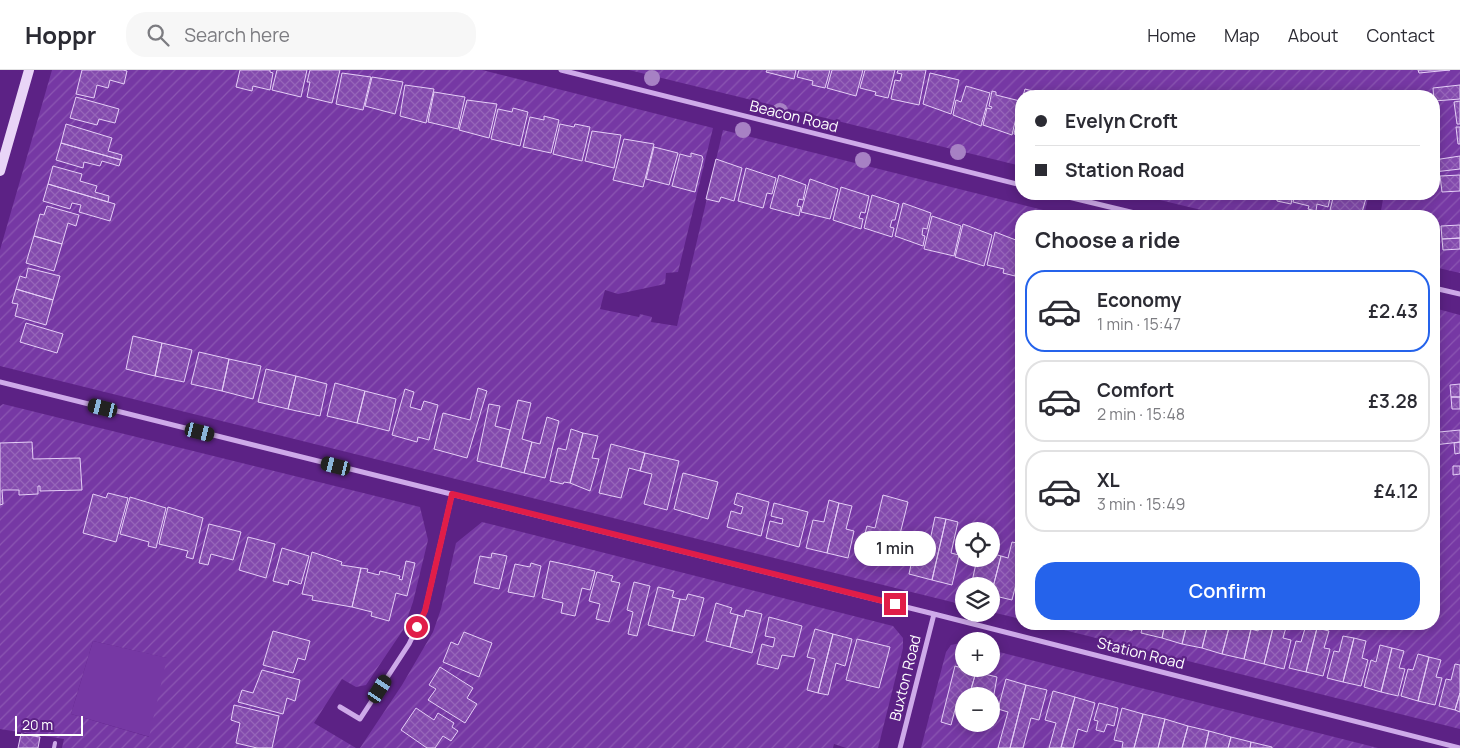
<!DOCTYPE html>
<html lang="en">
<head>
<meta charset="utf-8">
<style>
  :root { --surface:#fff; --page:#f7f7f7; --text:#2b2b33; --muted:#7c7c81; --line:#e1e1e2; --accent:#2563eb }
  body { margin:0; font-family:Manrope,sans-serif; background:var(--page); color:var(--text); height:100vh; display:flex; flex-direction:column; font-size:19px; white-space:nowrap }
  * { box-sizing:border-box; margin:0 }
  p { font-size:16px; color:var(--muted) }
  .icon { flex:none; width:28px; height:28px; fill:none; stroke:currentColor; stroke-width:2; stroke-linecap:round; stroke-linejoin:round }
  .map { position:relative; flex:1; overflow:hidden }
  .panel { position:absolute; left:1015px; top:140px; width:425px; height:420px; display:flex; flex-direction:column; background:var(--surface); border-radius:20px; box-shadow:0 2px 12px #0003 }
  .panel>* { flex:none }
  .hud { position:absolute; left:1015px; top:20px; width:425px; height:110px; border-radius:20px; box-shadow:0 2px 12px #0003; display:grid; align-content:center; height:110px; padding:0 20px; background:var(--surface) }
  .controls { position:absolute; left:955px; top:452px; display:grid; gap:10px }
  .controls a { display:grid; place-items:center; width:45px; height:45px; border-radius:50%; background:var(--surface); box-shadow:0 2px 12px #0003; font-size:25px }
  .scale { position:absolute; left:15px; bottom:12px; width:68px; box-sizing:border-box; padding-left:5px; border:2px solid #fff; border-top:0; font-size:14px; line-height:18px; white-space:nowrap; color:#fff; -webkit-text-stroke:4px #5c2285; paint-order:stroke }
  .end { position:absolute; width:22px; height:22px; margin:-11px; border:6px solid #e11d48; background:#fff; box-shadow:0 0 0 2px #fff }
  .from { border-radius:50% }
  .bubble { position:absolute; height:35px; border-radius:18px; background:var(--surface); box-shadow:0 2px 12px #0003; font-size:16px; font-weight:600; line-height:35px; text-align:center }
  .car { position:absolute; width:15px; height:30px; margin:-15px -8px; border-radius:6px; box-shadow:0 0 4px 1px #0007; background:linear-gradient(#222 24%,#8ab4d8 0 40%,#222 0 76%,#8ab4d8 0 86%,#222 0) }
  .hud b { display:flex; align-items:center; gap:18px; height:48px; font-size:19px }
  .hud b+b { border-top:1px solid var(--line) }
  .hud i { width:12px; height:12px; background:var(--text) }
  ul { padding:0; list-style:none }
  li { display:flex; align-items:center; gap:15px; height:82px; margin:0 10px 8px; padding:0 10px; border:2px solid var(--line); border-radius:20px }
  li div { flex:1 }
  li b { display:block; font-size:19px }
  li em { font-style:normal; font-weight:600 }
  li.on { border-color:var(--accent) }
  li>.icon { width:45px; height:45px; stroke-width:1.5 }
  h2 { padding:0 20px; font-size:22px; line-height:60px }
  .primary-button { display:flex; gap:10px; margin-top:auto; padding:10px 20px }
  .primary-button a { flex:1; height:58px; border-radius:20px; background:var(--accent); color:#fff; font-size:20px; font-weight:600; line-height:58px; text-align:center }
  header { display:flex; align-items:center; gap:30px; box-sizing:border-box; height:70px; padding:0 25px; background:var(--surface); border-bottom:1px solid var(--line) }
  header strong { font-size:24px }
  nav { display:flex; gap:28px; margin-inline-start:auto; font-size:18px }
  .search { width:350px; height:45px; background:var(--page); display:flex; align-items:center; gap:12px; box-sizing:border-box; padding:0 18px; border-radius:20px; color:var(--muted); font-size:19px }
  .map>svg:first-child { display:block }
</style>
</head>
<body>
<header>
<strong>Hoppr</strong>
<div class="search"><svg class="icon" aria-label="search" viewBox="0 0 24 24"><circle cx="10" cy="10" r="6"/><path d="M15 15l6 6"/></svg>Search here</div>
<nav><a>Home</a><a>Map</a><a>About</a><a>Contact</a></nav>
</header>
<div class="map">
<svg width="1460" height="678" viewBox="0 0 1460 678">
  <defs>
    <pattern id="garden-furrows" width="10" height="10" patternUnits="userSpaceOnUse" patternTransform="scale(1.25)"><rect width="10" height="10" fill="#7638a4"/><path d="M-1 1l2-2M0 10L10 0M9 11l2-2" fill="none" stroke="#8b56b2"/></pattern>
    <pattern id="building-cross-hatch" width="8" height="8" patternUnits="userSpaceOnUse" patternTransform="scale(1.25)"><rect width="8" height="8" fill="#834aad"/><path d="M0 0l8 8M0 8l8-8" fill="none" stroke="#9665b9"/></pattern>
  </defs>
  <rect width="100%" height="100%" fill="#5c2285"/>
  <!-- grass -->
  <path fill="#7638a4" d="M93 571 168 588 150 667 71 644Z"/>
  <!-- garden -->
  <path fill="url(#garden-furrows)" fill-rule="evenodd" d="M52 0H482L713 58 678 202 666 203 665 214 618 224 605 220 600 239 639 247 640 244 652 247 651 252 677 256 723 60 1067 146H1021V549L991 542V516H964V535L0 296V180ZM964 461H991V489H964Z
    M629 0H1460V203L1434 197V146H1380L1384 124H1434V26H1021V96Z
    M1135 124H1369L1364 146H1226Z
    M1434 238 1460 245V659L1040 554H1434Z
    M3 334 420 437 428 470 413 532 403 560 366 615 356 617 342 609 314 653 356 678H62L64 669 0 659V336ZM93 571 167 588 149 667 71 644Z
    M482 452 893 556 903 568V578L878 678H846L834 674 833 678H360L402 615 433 562 441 539 456 473Z
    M960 573 964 574V599H991V580L1378 678H921L946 582 951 575ZM964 626H991V654H964Z"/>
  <!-- building -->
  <path fill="url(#building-cross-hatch)" stroke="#e5cef7" d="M82 0H123L127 1 124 14 110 10 108 18 97 15 94 28 76 24Z
    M240 0H270V2L273 3 270 20 253 16 252 21 236 17Z
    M277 0H307L301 27 272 20Z
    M310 0H340L332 33 307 27 310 12H307Z
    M767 0H796L794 9 766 2Z
    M799 0H830L825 18 812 15 813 11 797 7Z
    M832 0H863L856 26 827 18Z
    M865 0H895L888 28 875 25 876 22 860 18Z
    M898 0H926L919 35 891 29 895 10 900 11 902 4 897 3Z
    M1418 0H1450L1419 3Z
    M342 3 371 7 363 40 336 34Z
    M930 3 959 10 951 44 923 34Z
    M372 7 403 12 395 44 365 36Z
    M405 15 434 19 426 53 400 46Z
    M1460 15V29L1434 31 1433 18Z
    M966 16 990 23 981 56 953 45 956 30 961 32Z
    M1025 19 1040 23 1039 26H1023Z
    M992 21 996 22V25L1020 31 1012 65 983 55 987 38 991 39 992 37 989 36Z
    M434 22 465 27 458 59 428 52Z
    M76 27 119 39 115 53 99 49 97 55 70 48Z
    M467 30 497 34 489 68 459 60Z
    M1460 31V54H1457L1454 32Z
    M1021 33V66L1014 64Z
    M513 38 528 42 520 76 491 69 498 39 512 42Z
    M544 46 559 50 551 83 523 77 530 47 544 50Z
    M66 54 112 68 108 81 122 85 121 90 61 73Z
    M560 54 574 57 575 54 590 57 582 91 553 84Z
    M1456 57H1460V74H1458Z
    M592 61 621 65 614 98 585 91Z
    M624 69 654 74 643 117 613 110Z
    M61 73 121 90 119 96 102 91 100 96 84 92 83 98 56 90Z
    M654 77 678 83 669 115 646 109Z
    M691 83 702 86 703 89 695 122 672 116 680 84 691 87Z
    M1460 86V99L1434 102V90Z
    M716 89 742 98 734 131 721 127 719 132 706 129Z
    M53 96 82 104 80 111 97 116 95 122 109 126 108 132 48 114Z
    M746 98 776 108 772 124 767 123 763 138 738 131Z
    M779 105 806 115 803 130 799 129 797 136 801 137 799 146 770 138Z
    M1460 105V121L1442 122 1440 106Z
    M810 109 838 119 830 149 801 142Z
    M48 114 115 134 110 151 79 142 81 135 72 133 70 139 43 131Z
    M841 117 869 126 865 143 861 142 859 148 863 149 861 159 833 150Z
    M1264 124H1293L1291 134 1277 131V127Z
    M1295 124H1331L1328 137 1317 134 1316 141 1308 139 1309 136 1293 132Z
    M1334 124H1369L1368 129 1366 128 1361 146 1330 140Z
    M872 125 899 134 895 150H892L890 157 894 158 892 167 864 158Z
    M903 133 931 143 927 159 923 158 922 165 925 166 923 176 895 166Z
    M47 136 79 145 76 156 68 153 62 174 34 166 40 144 44 145Z
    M932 146 961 156 954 186 924 179Z
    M963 154 992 165 984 196 955 187Z
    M1460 155V168L1442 169 1441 156Z
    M995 162 1021 172 1015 206 1003 203 1004 199 987 195Z
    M34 166 62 174 54 201 26 193Z
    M1460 168V179L1443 180 1442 169Z
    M28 198 60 206 53 230 16 219 20 206 26 208Z
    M16 219 53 230 46 255 15 246 18 234 12 233Z
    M26 253 63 264 57 283 20 272Z
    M133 266 162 273 155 306 126 299Z
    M162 273 192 280 184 312 155 306Z
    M199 282 229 289 222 321 191 314Z
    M229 289 261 296 253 329 222 321Z
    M266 299 296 306 288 339 258 332Z
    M296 306 327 314 320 346 288 339Z
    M335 313 365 321 357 353 327 346Z
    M1460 314V327H1451L1450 315Z
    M478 318 487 321 467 388 434 379 443 343 470 350Z
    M405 319 414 322 410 337 421 340 424 331 438 335 429 370 418 367 417 372 392 365Z
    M365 321 396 329 389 361 357 353Z
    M1451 327H1460V339H1452Z
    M518 330 531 333 522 369 532 372 524 403 501 397Z
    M489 334 500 336 495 356 510 360 501 397 477 391Z
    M547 347 559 351 545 408 524 403 532 372 540 374Z
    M571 359 583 363 570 413 564 412 563 414 550 411 558 378 566 380Z
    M1460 360V372L1434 375V366L1439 365V362Z
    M583 363 598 366 592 388 599 389 590 421 570 413Z
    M32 372 33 389 80 388 82 420 40 421V416H38V424L19 425V420H2L3 434 0 435V373Z
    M1460 372V383L1455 384 1454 373Z
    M611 374 645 383 640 401 629 398 621 428 599 423Z
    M645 383 679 391 667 440 644 434 652 404 640 401Z
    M1453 396H1460V404L1453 405Z
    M683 403 718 412 708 449 674 439Z
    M108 423 128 428 116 472 83 463 93 424 106 428Z
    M737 423 769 432 761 466 727 457 731 441 741 444 743 437 734 434Z
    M883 425 908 432 899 468 890 465 888 473 874 470 873 473 863 471 867 456 875 458Z
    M130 427 166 438 156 478 148 476 149 472 120 464Z
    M829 430 839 433 827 483 806 478 813 450 824 452Z
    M774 433 808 442 799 477 766 468 770 451 782 454 783 449 771 446Z
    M839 433 852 436 846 459 854 461 848 488 827 483Z
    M168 437 203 448 193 489 186 487 188 481 159 474Z
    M935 447 946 449 932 510 909 504 916 472 929 475Z
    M946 449 958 452 951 483 959 485 952 515 932 510Z
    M209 454 241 462 233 490 211 484 208 495 199 493Z
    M991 466 998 468 994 484 1001 486 991 525V516H971L977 489H991Z
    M248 467 275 474 266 508 239 500Z
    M1012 472 1021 474V494L1012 530 991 525 1001 486 1008 488Z
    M282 478 309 486 301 514 289 510 288 515 273 511Z
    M312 482 342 492 341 495 361 498 352 537 312 530 313 526 302 524Z
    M492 483 507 486 499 519 474 513 480 486 491 488Z
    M406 491 415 493 407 526 396 523 389 551 371 546 372 542 352 537 361 498 368 499 367 502 379 505 380 501 400 506 399 509 402 510Z
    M550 491 595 501 590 520 582 518 575 546 561 543 563 533 542 528Z
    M531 493 541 496 534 527 508 522 515 494 530 497Z
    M597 502 613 506 611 511 620 513 609 552 596 549 600 534 589 531Z
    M634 512 650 516 637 566 628 564 633 542 627 540Z
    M658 517 674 521 672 527 680 529 672 561 648 555Z
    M688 524 704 528 694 566 672 561 680 529 686 530Z
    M716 533 732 538 730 543 738 545 730 577 706 571Z
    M746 540 762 544 752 583 730 577 738 545 744 547Z
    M769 547 802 556 794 587 782 585 778 599 757 594 762 574 773 577 775 568 765 566Z
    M1112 554H1134L1132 561Z
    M1143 554H1165L1162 568 1141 563Z
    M1165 554H1187L1182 574 1162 568Z
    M1187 554H1208L1202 578 1182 574Z
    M1208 554H1230L1222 584 1202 578Z
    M1230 554H1244V557L1251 559 1244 589 1222 584Z
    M1260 554H1274L1264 594 1244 589 1251 559 1258 561Z
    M1274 554H1287L1283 568 1291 570 1284 599 1264 594Z
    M1306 555 1317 558 1306 602 1289 598 1296 571 1301 572Z
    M1317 558 1329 561 1324 578 1330 579 1323 606 1306 602Z
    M815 559 833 564 818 623 807 620 815 589 807 587Z
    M273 561 310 571 305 590 298 588 293 603 263 595Z
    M464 562 492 573 479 607 443 592 451 572 458 575Z
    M833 564 852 569 845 596 836 593 828 625 818 623Z
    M1343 566 1354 568 1343 612 1327 608 1334 581 1339 582Z
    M1354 568 1366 571 1362 588 1368 590 1361 616 1343 612Z
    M857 569 890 577 879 618 846 610Z
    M1380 575 1392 578 1381 622 1364 617 1371 590 1376 592Z
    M1392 578 1404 581 1399 598 1405 599 1398 626 1381 622Z
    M1418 584 1429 587 1418 631 1401 626 1408 599 1413 600Z
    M1429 587 1441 590 1436 607 1442 608 1435 635 1418 631Z
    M1455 594 1460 595V623L1455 640 1439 636 1446 609 1451 610Z
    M955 596 976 602 969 626H964V638L956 636 951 655 941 652Z
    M440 597 473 618 467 628 477 634 465 653 428 630 436 619 429 615Z
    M262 600 300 610 295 631 287 628 283 644 238 632 242 620 253 623Z
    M976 602 997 607 991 641V626H969Z
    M1006 609 1026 615 1010 678H998L1008 642 998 639Z
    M1026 615 1047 620 1039 650 1031 648 1023 678H1010Z
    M1053 621 1075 627 1061 678H1049L1056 653 1045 650Z
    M1460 623V642L1455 640Z
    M1075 627 1095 633 1087 662 1078 659 1073 678H1065L1061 677Z
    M1099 633 1118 638 1114 656 1107 654 1104 662 1096 660 1098 651 1094 650Z
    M234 635 279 646 272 678H257L236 673 240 653 231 650Z
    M416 638 434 650 438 643 454 653 452 657 458 661 451 671 443 666 435 678H427L401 660Z
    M1122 638 1143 644 1134 678H1122L1123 672 1114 670Z
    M1143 644 1165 649 1158 678H1134Z
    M1165 649 1188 656 1182 678H1158Z
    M1188 656 1209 661 1205 678H1182Z
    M1209 661 1231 667 1228 678H1205Z
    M21 664 40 667 38 678H18Z
    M1231 667 1251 672 1250 678H1228Z
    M1251 672 1272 677V678H1250Z"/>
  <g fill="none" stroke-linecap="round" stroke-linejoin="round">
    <!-- lane -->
    <path stroke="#ceaae9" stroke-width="4" d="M54 678 55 673"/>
    <!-- street -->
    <path stroke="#ceaae9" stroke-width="5" d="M561 0 1021 115
      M1056 124 1147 146
      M1434 218 1460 224
      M0 312 934 544 1460 678
      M340 637 360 649 409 574 425 541 452 424
      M900 678 934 544"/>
    <!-- secondary -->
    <path stroke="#e9d5f7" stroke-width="10" d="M0 101 29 0"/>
  </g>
  <!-- trees -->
  <g fill="#a781c4">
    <circle cx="652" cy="8" r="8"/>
    <circle cx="780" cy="41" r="8"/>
    <circle cx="743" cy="60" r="8"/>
    <circle cx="958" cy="82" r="8"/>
    <circle cx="863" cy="90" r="8"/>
  </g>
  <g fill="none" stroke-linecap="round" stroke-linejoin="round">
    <!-- route -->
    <path stroke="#e11d48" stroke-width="6" d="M417 557 425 541 452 424 895 534"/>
  </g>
  <g text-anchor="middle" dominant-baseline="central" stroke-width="4.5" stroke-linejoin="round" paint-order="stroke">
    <!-- street labels -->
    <g font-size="15" fill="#fff" stroke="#5c2285">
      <text transform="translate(794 46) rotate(14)">Beacon Road</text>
      <text transform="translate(1141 583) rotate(14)">Station Road</text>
      <text transform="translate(905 608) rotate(-76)">Buxton Road</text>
    </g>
  </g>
</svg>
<div class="controls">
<a><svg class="icon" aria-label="locate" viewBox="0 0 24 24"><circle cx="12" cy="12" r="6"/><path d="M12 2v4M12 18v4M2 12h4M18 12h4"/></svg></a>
<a><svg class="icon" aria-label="layers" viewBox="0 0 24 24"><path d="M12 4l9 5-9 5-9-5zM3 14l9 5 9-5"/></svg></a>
<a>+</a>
<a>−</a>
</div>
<div class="scale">20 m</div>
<i class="end from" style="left:417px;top:557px"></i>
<i class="end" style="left:895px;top:534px"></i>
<div class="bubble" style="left:854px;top:461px;width:82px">1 min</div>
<i class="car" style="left:103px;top:338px;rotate:284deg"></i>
<i class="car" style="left:200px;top:362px;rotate:104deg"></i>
<i class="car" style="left:336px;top:396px;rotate:284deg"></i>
<i class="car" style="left:380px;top:619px;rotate:33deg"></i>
<div class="hud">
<b><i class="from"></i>Evelyn Croft</b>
<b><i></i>Station Road</b>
</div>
<section class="panel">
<h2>Choose a ride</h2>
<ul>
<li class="on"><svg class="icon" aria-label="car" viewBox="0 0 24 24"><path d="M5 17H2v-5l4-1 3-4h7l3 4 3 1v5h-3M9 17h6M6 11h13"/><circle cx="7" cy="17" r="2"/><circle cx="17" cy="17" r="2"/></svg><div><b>Economy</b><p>1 min · 15:47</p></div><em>£2.43</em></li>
<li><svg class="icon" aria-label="car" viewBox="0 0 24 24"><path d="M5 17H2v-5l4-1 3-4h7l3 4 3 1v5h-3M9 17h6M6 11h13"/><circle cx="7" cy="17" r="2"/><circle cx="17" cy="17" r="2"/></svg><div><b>Comfort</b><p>2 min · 15:48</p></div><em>£3.28</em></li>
<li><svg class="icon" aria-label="car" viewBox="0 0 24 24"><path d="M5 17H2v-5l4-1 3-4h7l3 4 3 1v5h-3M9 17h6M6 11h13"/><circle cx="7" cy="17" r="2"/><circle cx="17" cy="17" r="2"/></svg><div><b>XL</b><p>3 min · 15:49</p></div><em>£4.12</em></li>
</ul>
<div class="primary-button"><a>Confirm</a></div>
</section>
</div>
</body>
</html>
